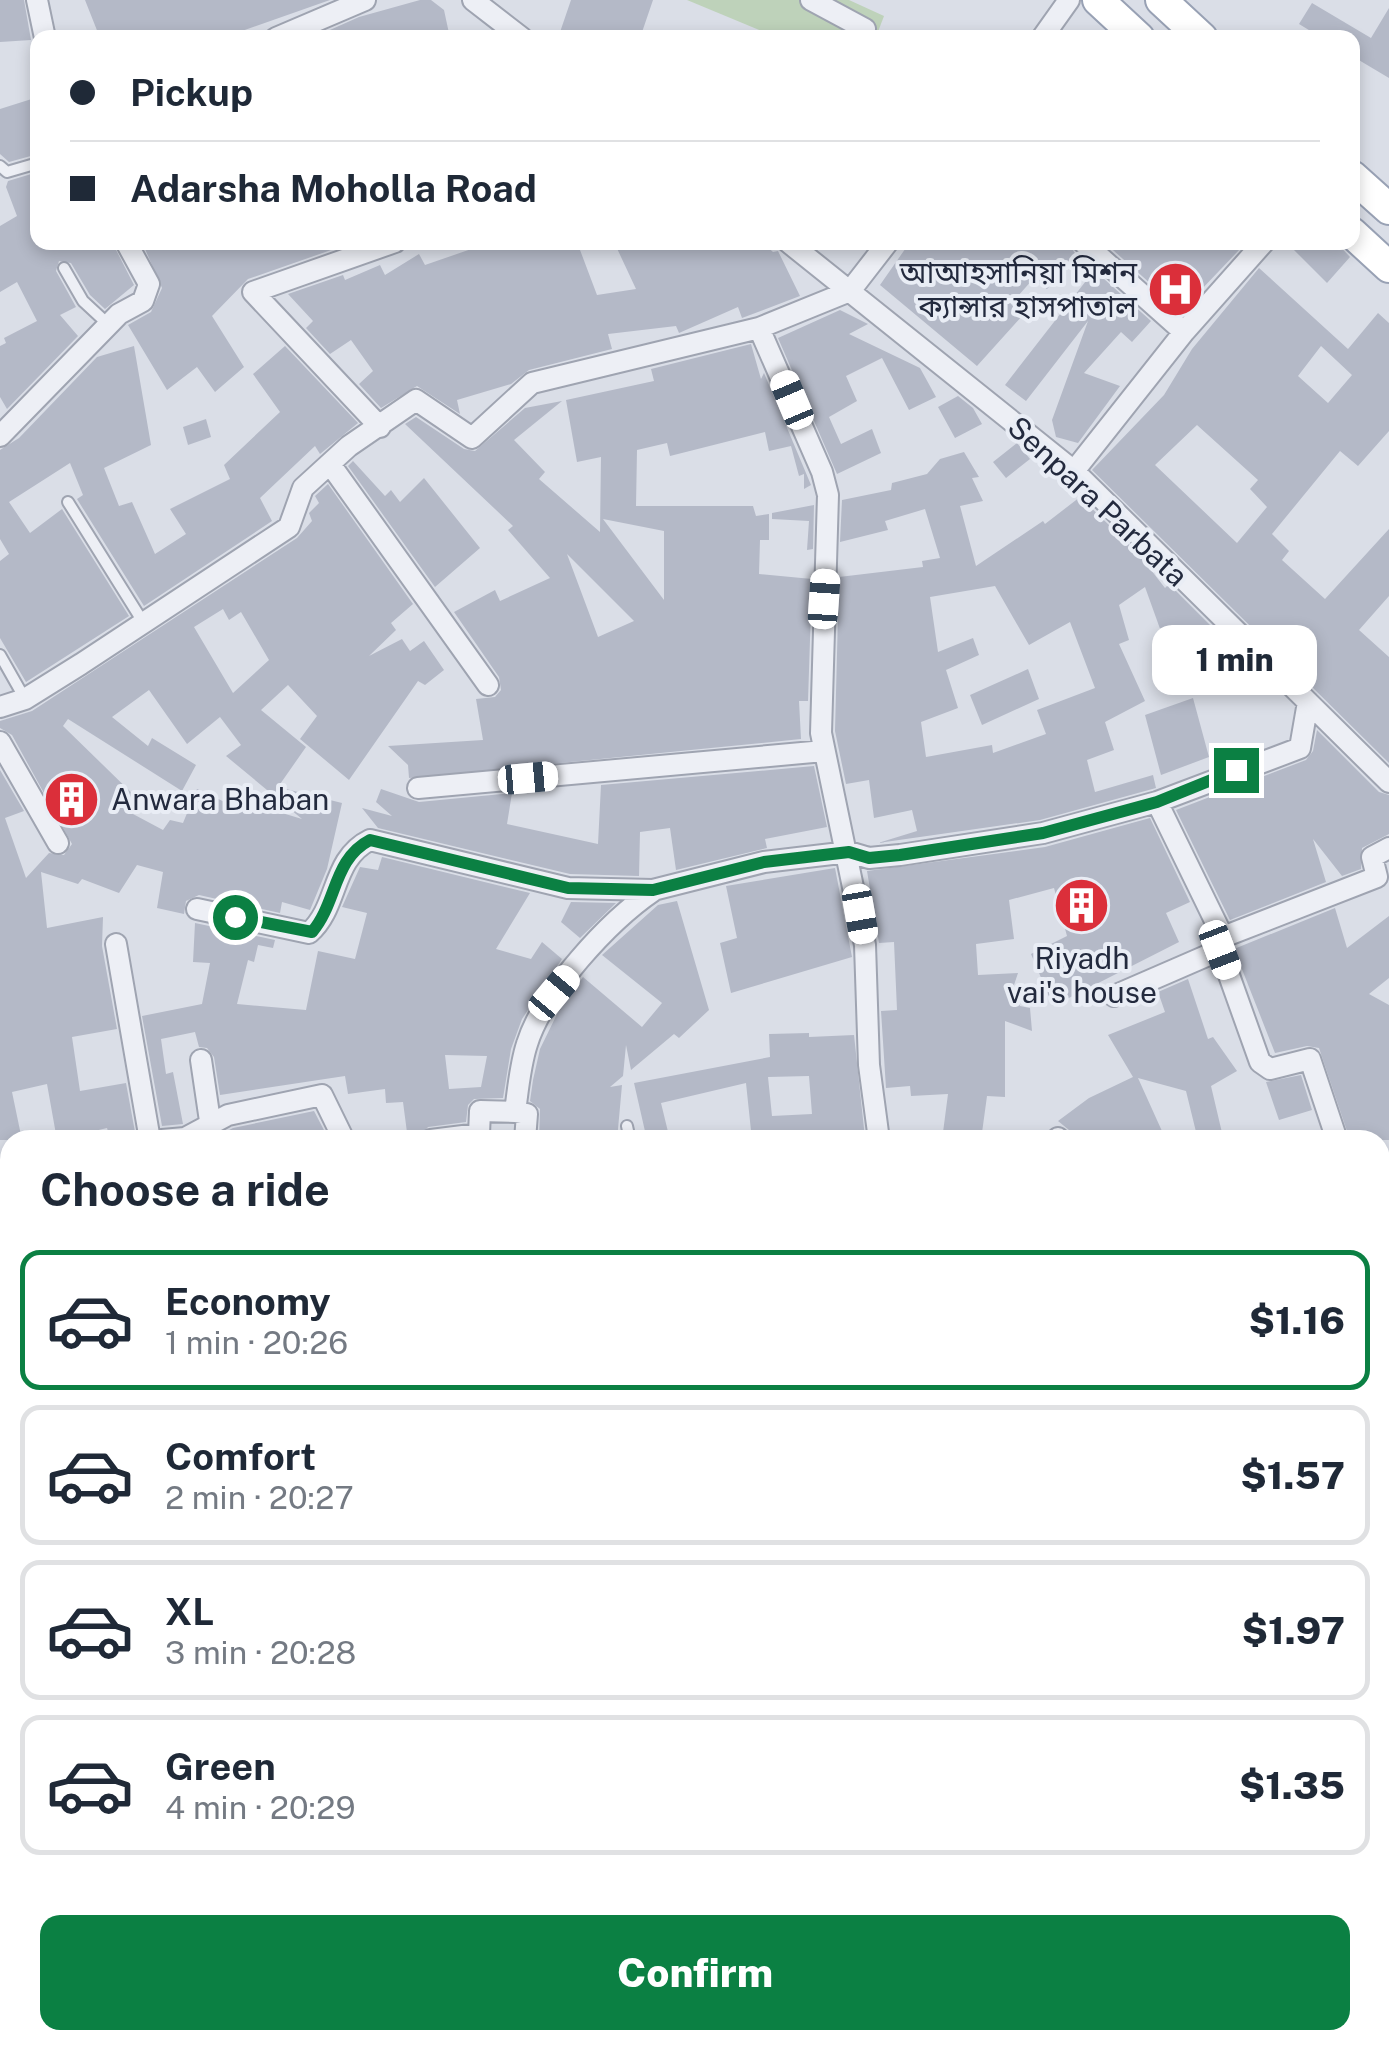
<!DOCTYPE html>
<html lang="en">
<head>
<meta charset="utf-8">
<style>
  :root { --surface:#fff; --page:#f6f6f7; --text:#1f2937; --muted:#747a83; --line:#e0e1e3; --accent:#0b8043 }
  body { margin:0; font-family:"Public Sans","Noto Sans Bengali",sans-serif; background:var(--page); color:var(--text); height:100vh; display:flex; flex-direction:column; font-size:38px; white-space:nowrap }
  * { box-sizing:border-box; margin:0 }
  p { font-size:32px; color:var(--muted) }
  .icon { flex:none; width:55px; height:55px; fill:none; stroke:currentColor; stroke-width:2; stroke-linecap:round; stroke-linejoin:round }
  .map { position:relative; flex:1; overflow:hidden }
  .drawer { position:absolute; left:0px; top:1130px; width:1390px; height:920px; display:flex; flex-direction:column; background:var(--surface); border-radius:30px 30px 0 0; box-shadow:0 5px 15px #0003 }
  .drawer>* { flex:none }
  .banner { position:absolute; left:30px; top:30px; width:1330px; height:220px; border-radius:20px; box-shadow:0 5px 15px #0003; display:grid; align-content:center; height:220px; padding:0 40px; background:var(--surface) }
  .end { position:absolute; width:45px; height:45px; margin:-22px; border:12px solid #0b8043; background:#fff; box-shadow:0 0 0 5px #fff }
  .from { border-radius:50% }
  .bubble { position:absolute; height:70px; border-radius:20px; background:var(--surface); box-shadow:0 5px 15px #0003; font-size:32px; font-weight:800; line-height:70px; text-align:center }
  .car { position:absolute; width:30px; height:60px; margin:-30px -15px; border-radius:12px; box-shadow:0 0 8px 2px #0007; background:linear-gradient(#fff 24%,#345 0 40%,#fff 0 76%,#345 0 86%,#fff 0) }
  .banner b { display:flex; align-items:center; gap:35px; height:95px; font-size:38px }
  .banner b+b { border-top:2px solid var(--line) }
  .banner i { width:25px; height:25px; background:var(--text) }
  ul { padding:0; list-style:none }
  li { display:flex; align-items:center; gap:30px; height:140px; margin:0 20px 15px; padding:0 20px; border:5px solid var(--line); border-radius:20px }
  li div { flex:1 }
  li b { display:block; font-size:38px }
  li em { font-style:normal; font-weight:800 }
  li.current { border-color:var(--accent) }
  li>.icon { width:90px; height:90px; stroke-width:1.5 }
  h2 { padding:0 40px; font-size:45px; line-height:120px }
  .cta { display:flex; gap:20px; margin-top:auto; padding:20px 40px }
  .cta a { flex:1; height:115px; border-radius:20px; background:var(--accent); color:#fff; font-size:40px; font-weight:800; line-height:115px; text-align:center }
  .map>svg:first-child { display:block }
</style>
</head>
<body>
<div class="map">
<svg width="1389" height="2050" viewBox="0 0 1389 2050">
  <rect width="100%" height="100%" fill="#dadee7"/>
  <!-- green -->
  <path fill="#bed2ba" d="M687 0H849L884 16 876 37H776Z"/>
  <!-- building -->
  <path fill="#b4b9c7" fill-rule="evenodd" d="M0 0H24L31 40 0 42Z
    M85 0H330L239 32 241 38H100Z
    M420 0H431L444 10 450 38H312L359 17Z
    M571 0H653L640 38H558Z
    M1312 3 1371 38 1389 8V78L1352 56V38H1322L1299 24Z
    M38 97V154L9 162 0 154V109Z
    M38 172V242H112L134 285 105 309 90 295 71 263 59 261 56 271 76 307 60 315 78 336 7 409 0 397V346L6 343 4 338 37 321 17 282 0 292V226L17 216 6 187 8 181Z
    M142 242H332L334 249 248 279 212 316 244 367 215 392 197 367 167 390 128 325 151 312 162 288Z
    M479 242H577L597 295 636 289 614 242H762L773 252 778 251 800 296 742 318 738 307 679 333 676 326 608 334 612 349 529 370 511 384 457 400 460 414 417 386 381 408 359 384 373 371 351 340 330 354 306 328 313 321 288 294 343 275 345 280 380 265 385 275 419 254 425 265 480 246Z
    M910 242H1070L1074 252 1151 321 1132 342 1121 332 1084 373 1120 386 1078 443 1056 437 1052 420 1088 321 1026 401 1005 385 1089 277 1072 262 1047 289 1033 279 1011 304 1023 315 977 366 880 285Z
    M1104 242H1230L1239 250 1181 311Z
    M1286 242H1336L1350 257 1327 283Z
    M1259 268 1348 349 1378 313 1389 323V431L1358 466 1340 451 1272 534 1289 551 1282 560 1325 599 1389 529V596L1359 630 1389 657V763L1092 470 1164 395 1192 349ZM1321 346 1352 375 1328 403 1298 376ZM1197 425 1258 480 1250 489 1267 507 1237 543 1155 465Z
    M840 310 868 324 849 334 920 368 936 397 909 410 882 358 846 376 857 401 829 417 841 444 872 429 881 453 837 474 778 338Z
    M751 344 761 379 764 373 811 485 804 489V474L799 476 791 446 769 451 765 432 670 456 667 443 637 450 636 506H753L756 516 769 514V540H760L759 574 812 579 808 701H799L801 739 409 778 408 765 388 746 483 740 476 699 495 697 501 690 499 677 454 612 495 590 500 601 550 578 508 530 513 526 405 424 416 417 464 449 475 451 525 408 562 401 514 440 545 472 539 479 600 532 601 457 577 462 566 400 654 381 651 369ZM603 519 664 531V600ZM567 554 634 621 598 637Z
    M134 346 151 445 104 468 119 506 132 502 155 554 186 534 170 509 230 479 224 465 280 412 253 374 285 346 358 423 320 454 315 446 260 498 272 521 144 606 77 499 83 495 70 463 9 502 30 533 62 509 129 616 26 682 0 638V561L9 554 0 539V450L19 438 97 357Z
    M958 396 973 408 982 424 955 438 938 407Z
    M206 419 211 437 188 445 183 427Z
    M1017 443 1030 459 1006 478 993 462Z
    M964 452 979 477 972 478 983 501 960 506 976 566 1043 521 1045 524 1080 497 1137 552 1165 588 1169 584 1243 658 1214 694 1168 651 1145 587 1119 605 1129 640 1119 644 1145 701 1105 722 1114 750 1087 760 1095 792 1153 775 1156 788 1040 820 878 843 917 831 912 810 874 818 869 780 846 784 835 731 839 577 923 567 922 561 940 558 925 509 885 521 888 530 840 542 842 500 891 490 892 483 927 474 940 459ZM995 586 1029 645 1070 622 1095 688 1037 710 1046 734 993 753 992 745 926 757 921 722 958 708 946 670 979 655 973 638 938 652 930 597Z
    M353 461 385 496 391 490 400 502 424 478 480 548 435 587 348 466Z
    M328 484 413 604 391 623 396 630 369 656 402 639 410 651 424 641 444 670 425 685 418 681 349 780 300 739 317 716 288 685 261 710 306 747 278 787 342 803 327 869 310 910 282 902 280 913 199 895 186 901 184 914 157 908 163 872 137 865 119 893 82 879 78 884 41 872 47 928 103 917 102 946 117 1029 72 1037 80 1091 126 1083 135 1132 110 1138 107 1128 57 1140 47 1084 12 1092 22 1140H0V770L24 811 5 818 26 878 49 853 64 855 72 844 12 735 0 728V721L32 711 297 538 312 521 309 513 319 503 315 496ZM223 609 229 620 241 612 269 660 233 693 194 627ZM149 690 187 744 220 717 241 745 226 756 302 819 233 798 231 805 197 789 183 823 170 820 163 830 133 814 142 803 63 726 68 719 182 791 196 765 152 738 148 746 112 717Z
    M814 505 813 549 807 550 809 521 772 519V513Z
    M1028 669 1039 699 982 725 970 695Z
    M1193 698 1209 757 1161 775 1145 715Z
    M1317 730 1379 792 1389 795V834L1362 848 1361 869 1342 876 1313 839 1326 882 1230 920 1176 810 1306 760 1313 751Z
    M814 766 827 827 765 839 767 848 676 870 670 828 640 832 639 876 570 874 378 828 362 808 392 816 376 802 381 789 419 802 512 793 507 824 598 844 601 785Z
    M1150 818 1190 902 1166 913 1179 942 1053 1006 1031 954 1067 936 1054 888 1009 900 1014 939 976 944 978 975 1018 973 1012 991 1020 1006 1030 1008 1032 1031 1005 1021V1097L987 1096 981 1140H942L948 1094 911 1096 910 1086 886 1088 881 1011 897 1010 894 942 879 943 867 871 1045 847Z
    M382 857 530 893 496 949 531 959 542 942 562 959 522 1019 511 1049 503 1098 474 1099 468 1105 466 1122 428 1127 418 1139 408 1140 403 1102 386 1103 385 1089 348 1094 345 1076 220 1095 214 1057 207 1048 199 1047 195 1032 161 1039 166 1074 173 1072 183 1124 162 1126 142 1016 202 1004 210 963 193 962 195 923 275 940 273 948 258 945 254 962 248 960 237 1004 306 1010 318 951 355 959 367 913 342 907 360 867 378 870ZM445 1055 487 1056 481 1087 449 1089Z
    M835 868 852 957 731 993 720 943 737 938 726 886Z
    M677 901 709 1010 679 1038 674 1034 631 1070 626 1045 623 1076 610 1087 622 1085 617 1140H539L540 1109 530 1101 533 1080 540 1049 559 1010 583 977 642 1027 662 1003 602 955 658 905Z
    M571 902 616 903 580 938 561 922Z
    M1335 908 1347 948 1389 916V978L1369 994 1389 1005V1140H1350L1319 1048 1307 1046 1275 1053 1234 949Z
    M1188 979 1208 1039 1213 1037 1237 1071 1211 1086 1223 1137 1198 1140 1186 1091 1138 1078 1166 1140H1072L1069 1130 1058 1121 1089 1098 1133 1077 1108 1035 1165 1012 1158 992Z
    M809 1033V1037L854 1035 865 1138 752 1140 746 1083 661 1103 670 1140H647L634 1083 770 1057 769 1034ZM809 1076 812 1114 772 1116 768 1077Z
    M1301 1075 1312 1110 1279 1120 1266 1082Z
    M314 1111 326 1134 285 1140H210L233 1128Z"/>
  <g fill="none" stroke-linecap="round" stroke-linejoin="round">
    <defs>
      <path id="service" d="M0 166 7 172 38 163
        M64 268 83 301 110 326
        M68 502 143 622
        M0 655 25 699
        M627 1126 630 1140
        M1380 1398 1389 1396"/>
      <path id="minor" d="M37 0 45 38
        M473 0 522 38
        M811 0 865 29
        M276 38 365 0
        M1042 38 1069 0
        M788 242 1074 471 1389 782
        M1083 242 1184 332
        M759 328 822 472 828 495 821 733 865 945 869 1065 879 1140
        M380 427 253 292 395 242
        M0 436 119 314 143 301 149 284 126 242
        M330 464 488 685
        M1074 471 1184 332 1264 242
        M0 707 25 699 81 664 289 527 303 488 349 446 416 400 472 438 532 383 759 328 850 291 888 242
        M0 742 58 843
        M418 788 824 751
        M1157 802 1223 937 1220 950 1260 1062 1270 1069 1310 1059 1337 1140
        M197 909 309 933C339 907 331 859 370 840L568 888 653 890 764 862 849 852 869 858 900 855 1043 833 1157 802 1300 748 1308 702
        M1223 937 1377 877 1372 857 1389 848
        M116 944 150 1140
        M1114 996 1220 950
        M201 1060 210 1121
        M1058 1138V1140
        M162 1140 185 1138 228 1115 322 1095 344 1140
        M431 1140 479 1134 480 1111 515 1112
        M525 1140 527 1114 515 1112C518 1090 520 1065 527 1044 543 992 609 921 653 891
        M0 1173 10 1170
        M1380 1312 1389 1351
        M0 1388 10 1396
        M1380 1505 1389 1500
        M0 1542 10 1557
        M0 1622 10 1634
        M1380 1658 1389 1657
        M0 1816 10 1814
        M1380 1866 1389 1864
        M149 2040 151 2048 206 2045 247 2050
        M947 2040 948 2050
        M1082 2040 1083 2050
        M1222 2040 1223 2050
        M466 2046 531 2040
        M360 2050 361 2040"/>
      <path id="primary" d="M1098 0 1139 38
        M1161 0 1202 38
        M1352 176 1389 209
        M1352 233 1389 267"/>
    </defs>
    <!-- service casing -->
    <use href="#service" stroke="#9fa4b1" stroke-width="14"/>
    <!-- minor casing -->
    <use href="#minor" stroke="#9fa4b1" stroke-width="24"/>
    <!-- primary casing -->
    <use href="#primary" stroke="#98a1b4" stroke-width="34"/>
    <!-- service -->
    <use href="#service" stroke="#edeff5" stroke-width="10"/>
    <!-- minor -->
    <use href="#minor" stroke="#edeff5" stroke-width="20"/>
    <!-- primary -->
    <use href="#primary" stroke="#fff" stroke-width="30"/>
  </g>
  <g fill="none" stroke-linecap="round" stroke-linejoin="round">
    <!-- route -->
    <path stroke="#0b8043" stroke-width="12" d="M235 917 312 932C337 903 333 859 370 840L568 888 653 890 764 862 849 852 869 858 900 855 1043 833 1157 802 1236 770"/>
  </g>
  <!-- icons -->
  <defs>
    <symbol id="hospital-disc" viewBox="-11 -11 22 22"><circle r="9.5" fill="#db2f3a" stroke="#e9edf5"/><path d="M-5-5h3v3.5h4V-5h3V5h-3V1.5h-4V5h-3Z" fill="#fff"/></symbol>
    <symbol id="building-disc" viewBox="-11 -11 22 22"><circle r="9.5" fill="#db2f3a" stroke="#e9edf5"/><path d="M-4-6H4V6H1V3H-1V6H-4ZM-2.5-4.3h1.7v1.8h-1.7ZM.8-4.3h1.7v1.8H.8ZM-2.5-1h1.7V.8h-1.7ZM.8-1h1.7V.8H.8Z" fill="#fff"/></symbol>
  </defs>
  <g fill-rule="evenodd">
    <use href="#hospital-disc" x="1144" y="258" width="63" height="63"/>
    <use href="#building-disc" x="40" y="768" width="63" height="63"/>
    <use href="#building-disc" x="1050" y="874" width="63" height="63"/>
  </g>
  <g text-anchor="middle" dominant-baseline="central" stroke-width="8" stroke-linejoin="round" paint-order="stroke">
    <!-- poi labels -->
    <g font-size="30" fill="#232a3e" stroke="#e9edf5" text-anchor="end">
      <text x="1137" y="272">আআহসানিয়া মিশন<tspan x="1137" dy="34">ক্যান্সার হাসপাতাল</tspan></text>
      <text x="111" y="799" text-anchor="start">Anwara Bhaban</text>
      <text x="1082" y="958" text-anchor="middle">Riyadh<tspan x="1082" dy="34">vai's house</tspan></text>
    </g>
    <!-- street labels -->
    <g font-size="30" fill="#232a3e" stroke="#e9edf5">
      <text transform="translate(1098 501) rotate(43)">Senpara Parbata</text>
    </g>
  </g>
</svg>
<i class="end from" style="left:235px;top:917px"></i>
<i class="end" style="left:1236px;top:770px"></i>
<div class="bubble" style="left:1152px;top:625px;width:165px">1 min</div>
<i class="car" style="left:792px;top:400px;rotate:337deg"></i>
<i class="car" style="left:824px;top:599px;rotate:4deg"></i>
<i class="car" style="left:528px;top:778px;rotate:85deg"></i>
<i class="car" style="left:860px;top:914px;rotate:170deg"></i>
<i class="car" style="left:1220px;top:950px;rotate:159deg"></i>
<i class="car" style="left:554px;top:993px;rotate:40deg"></i>
<div class="banner">
<b><i class="from"></i>Pickup</b>
<b><i></i>Adarsha Moholla Road</b>
</div>
<section class="drawer">
<h2>Choose a ride</h2>
<ul>
<li class="current"><svg class="icon" aria-label="car" viewBox="0 0 24 24"><path d="M5 17H2v-5l4-1 3-4h7l3 4 3 1v5h-3M9 17h6M6 11h13"/><circle cx="7" cy="17" r="2"/><circle cx="17" cy="17" r="2"/></svg><div><b>Economy</b><p>1 min · 20:26</p></div><em>$1.16</em></li>
<li><svg class="icon" aria-label="car" viewBox="0 0 24 24"><path d="M5 17H2v-5l4-1 3-4h7l3 4 3 1v5h-3M9 17h6M6 11h13"/><circle cx="7" cy="17" r="2"/><circle cx="17" cy="17" r="2"/></svg><div><b>Comfort</b><p>2 min · 20:27</p></div><em>$1.57</em></li>
<li><svg class="icon" aria-label="car" viewBox="0 0 24 24"><path d="M5 17H2v-5l4-1 3-4h7l3 4 3 1v5h-3M9 17h6M6 11h13"/><circle cx="7" cy="17" r="2"/><circle cx="17" cy="17" r="2"/></svg><div><b>XL</b><p>3 min · 20:28</p></div><em>$1.97</em></li>
<li><svg class="icon" aria-label="car" viewBox="0 0 24 24"><path d="M5 17H2v-5l4-1 3-4h7l3 4 3 1v5h-3M9 17h6M6 11h13"/><circle cx="7" cy="17" r="2"/><circle cx="17" cy="17" r="2"/></svg><div><b>Green</b><p>4 min · 20:29</p></div><em>$1.35</em></li>
</ul>
<div class="cta"><a>Confirm</a></div>
</section>
</div>
</body>
</html>
